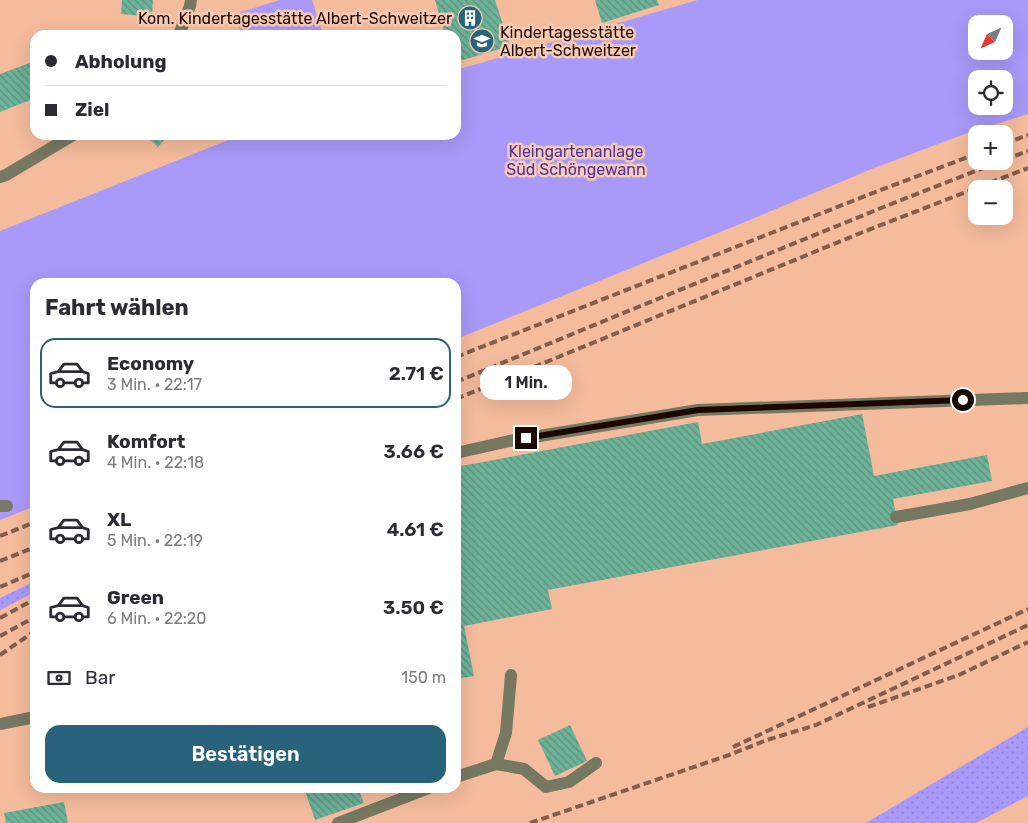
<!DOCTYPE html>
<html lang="de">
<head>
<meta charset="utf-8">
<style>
  :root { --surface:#fff; --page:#f7f7f7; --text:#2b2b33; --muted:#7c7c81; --line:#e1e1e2; --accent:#28627b }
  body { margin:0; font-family:Rubik,sans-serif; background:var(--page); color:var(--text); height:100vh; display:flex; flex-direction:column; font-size:19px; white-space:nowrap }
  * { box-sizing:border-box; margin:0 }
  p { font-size:16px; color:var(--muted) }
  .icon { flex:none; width:28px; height:28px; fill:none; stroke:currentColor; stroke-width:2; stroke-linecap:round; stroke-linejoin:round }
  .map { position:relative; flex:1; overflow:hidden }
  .drawer { position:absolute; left:30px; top:278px; width:431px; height:515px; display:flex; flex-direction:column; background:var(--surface); border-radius:15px; box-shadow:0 5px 20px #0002 }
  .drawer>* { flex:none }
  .top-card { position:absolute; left:30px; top:30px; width:431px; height:110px; border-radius:15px; box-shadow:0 5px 20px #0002; display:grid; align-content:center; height:110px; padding:0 15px; background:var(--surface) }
  .needle { width:32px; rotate:225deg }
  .buttons { position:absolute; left:968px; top:15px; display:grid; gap:10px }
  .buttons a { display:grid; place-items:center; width:45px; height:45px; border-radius:10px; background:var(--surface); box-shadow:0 5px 20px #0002; font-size:25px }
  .end { position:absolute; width:22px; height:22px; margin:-11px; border:6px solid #1b0901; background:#fff; box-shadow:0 0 0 2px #fff }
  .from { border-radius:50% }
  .bubble { position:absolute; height:35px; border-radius:15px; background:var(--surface); box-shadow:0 5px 20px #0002; font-size:16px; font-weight:600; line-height:35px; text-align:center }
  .top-card b { display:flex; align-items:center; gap:18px; height:48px; font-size:19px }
  .top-card b+b { border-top:1px solid var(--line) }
  .top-card i { width:12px; height:12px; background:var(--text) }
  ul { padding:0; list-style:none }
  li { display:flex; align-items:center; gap:15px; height:70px; margin:0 10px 8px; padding:0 5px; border:2px solid transparent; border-radius:15px }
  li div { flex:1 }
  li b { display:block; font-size:19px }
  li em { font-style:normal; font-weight:600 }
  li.active { border-color:var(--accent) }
  li>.icon { width:45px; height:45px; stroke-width:1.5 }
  h2 { padding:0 15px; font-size:22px; line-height:60px }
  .pay { display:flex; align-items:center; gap:12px; height:55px; padding:0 15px; font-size:19px }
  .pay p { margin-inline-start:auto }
  .primary-button { display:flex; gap:10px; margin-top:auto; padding:10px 15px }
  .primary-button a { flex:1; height:58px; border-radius:15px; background:var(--accent); color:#fff; font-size:20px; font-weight:600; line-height:58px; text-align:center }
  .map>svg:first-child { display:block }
</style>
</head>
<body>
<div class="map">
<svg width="1028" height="823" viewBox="0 0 1028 823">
  <defs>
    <pattern id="grass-dots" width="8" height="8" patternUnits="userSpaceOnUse" patternTransform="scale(1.25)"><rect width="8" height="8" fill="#a999f8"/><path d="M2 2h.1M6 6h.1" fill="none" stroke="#9182d3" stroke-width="1.8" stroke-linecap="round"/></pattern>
    <pattern id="building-back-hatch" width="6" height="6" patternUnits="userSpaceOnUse" patternTransform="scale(1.25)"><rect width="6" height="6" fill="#6eb29a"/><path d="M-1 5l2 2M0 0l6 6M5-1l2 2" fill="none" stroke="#5a8f7b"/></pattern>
  </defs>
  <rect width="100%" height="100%" fill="#f4bb9c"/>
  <!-- grass -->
  <path fill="url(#grass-dots)" d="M35 581V592L0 610V598Z
    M1028 727V796L976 823H866Z"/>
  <!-- green -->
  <path fill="#a999f8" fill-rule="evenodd" d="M280 0H312L323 35H242L235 14Z
    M698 0H1028V114L962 135 874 168 735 226 456 339V282H35V506L0 520V231L241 135H456V70ZM976 24H1004V51H976ZM976 79H1004V106H976Z"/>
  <!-- building -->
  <path fill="url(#building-back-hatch)" d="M122 0H153L152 17 121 14Z
    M435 0H495L510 46 456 62V35H445Z
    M595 0H657L659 5 602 23Z
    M35 61V98L0 112V74Z
    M145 135H169L158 147Z
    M862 414 874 476 987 455 992 481 893 499 898 525 548 590 552 609 464 626 474 676 456 679V467L698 422 702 444Z
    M570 725 587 761 555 776 538 740Z
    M304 788H358L364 803 315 820Z
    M64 802 68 823H6L4 813Z"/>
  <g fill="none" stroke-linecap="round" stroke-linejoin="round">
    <!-- minor -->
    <path stroke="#777861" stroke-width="12" d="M179 35 190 6 191 0
      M0 177 6 175 73 135
      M456 453 509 441 698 410 1028 398
      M0 506H7
      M896 517 970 504 1028 488
      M0 724 35 717
      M496 764 506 733 511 675
      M456 777 496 764 524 769 546 787 569 782 596 763
      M338 823 429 788"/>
    <!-- rail -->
    <path stroke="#835e4b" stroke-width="4" stroke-dasharray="8 4" stroke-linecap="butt" d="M1004 144 1028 135
      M1004 160 1028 151
      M456 357 878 191 976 154
      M456 382 638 307 886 206 1001 161
      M456 399 863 232 1028 168
      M0 536 35 522
      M0 561 35 547
      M0 587 35 572
      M0 618 35 599
      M0 636 35 617
      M0 655 35 631
      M868 707 959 675 1028 642
      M733 747 1028 609
      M530 823 729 755 767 740 816 725 1028 625"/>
  </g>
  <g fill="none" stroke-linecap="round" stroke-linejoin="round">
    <!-- route -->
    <path stroke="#1b0901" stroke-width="6" d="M526 438 698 410 963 400"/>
  </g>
  <!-- icons -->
  <defs>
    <symbol id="building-disc" viewBox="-11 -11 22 22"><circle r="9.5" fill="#28627b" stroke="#f9cbb2"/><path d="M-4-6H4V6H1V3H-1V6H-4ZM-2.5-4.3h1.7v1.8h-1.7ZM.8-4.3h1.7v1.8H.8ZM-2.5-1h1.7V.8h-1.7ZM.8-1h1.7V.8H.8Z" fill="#fff"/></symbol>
    <symbol id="school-disc" viewBox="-11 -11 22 22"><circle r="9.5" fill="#28627b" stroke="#f9cbb2"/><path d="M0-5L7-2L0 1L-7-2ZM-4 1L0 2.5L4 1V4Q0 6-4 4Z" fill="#fff"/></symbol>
  </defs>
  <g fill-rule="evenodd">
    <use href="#building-disc" x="456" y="4" width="28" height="28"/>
    <use href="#school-disc" x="468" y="27" width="28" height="28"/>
  </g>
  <g text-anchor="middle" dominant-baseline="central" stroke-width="5" stroke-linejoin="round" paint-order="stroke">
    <!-- poi labels -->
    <g font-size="16" fill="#1b0901" stroke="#f9cbb2" text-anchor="end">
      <text x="452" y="18">Kom. Kindertagesstätte Albert-Schweitzer</text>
      <text x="500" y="32" text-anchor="start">Kindertagesstätte<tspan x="500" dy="18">Albert-Schweitzer</tspan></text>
    </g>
    <!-- park labels -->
    <g font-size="16" fill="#5132a3" stroke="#f9cbb2">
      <text x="576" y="151">Kleingartenanlage<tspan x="576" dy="18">Süd Schöngewann</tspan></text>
    </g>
  </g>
</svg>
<div class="buttons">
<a><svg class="needle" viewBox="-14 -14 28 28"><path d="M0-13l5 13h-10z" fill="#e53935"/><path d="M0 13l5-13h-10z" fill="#7c7c81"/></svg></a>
<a><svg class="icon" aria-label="locate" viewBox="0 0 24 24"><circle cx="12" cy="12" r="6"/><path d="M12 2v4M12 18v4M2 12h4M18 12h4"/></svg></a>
<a>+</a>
<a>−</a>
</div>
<i class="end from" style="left:963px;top:400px"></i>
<i class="end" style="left:526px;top:438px"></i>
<div class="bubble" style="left:480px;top:365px;width:92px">1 Min.</div>
<div class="top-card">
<b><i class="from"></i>Abholung</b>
<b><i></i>Ziel</b>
</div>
<section class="drawer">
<h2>Fahrt wählen</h2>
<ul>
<li class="active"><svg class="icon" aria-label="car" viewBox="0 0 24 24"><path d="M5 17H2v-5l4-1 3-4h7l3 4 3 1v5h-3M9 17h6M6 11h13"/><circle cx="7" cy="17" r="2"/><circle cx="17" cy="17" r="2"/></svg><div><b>Economy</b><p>3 Min. · 22:17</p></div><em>2.71 €</em></li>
<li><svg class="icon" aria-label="car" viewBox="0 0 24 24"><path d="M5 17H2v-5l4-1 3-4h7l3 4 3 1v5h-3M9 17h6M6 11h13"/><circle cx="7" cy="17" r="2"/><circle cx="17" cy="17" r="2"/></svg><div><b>Komfort</b><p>4 Min. · 22:18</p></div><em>3.66 €</em></li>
<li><svg class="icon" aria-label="car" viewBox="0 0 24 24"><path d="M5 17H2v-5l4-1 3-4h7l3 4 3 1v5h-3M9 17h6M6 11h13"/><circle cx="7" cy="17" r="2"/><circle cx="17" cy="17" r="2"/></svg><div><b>XL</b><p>5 Min. · 22:19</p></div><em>4.61 €</em></li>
<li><svg class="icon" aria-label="car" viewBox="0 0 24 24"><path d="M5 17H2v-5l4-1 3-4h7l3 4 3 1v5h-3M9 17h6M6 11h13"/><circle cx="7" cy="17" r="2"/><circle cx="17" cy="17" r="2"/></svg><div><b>Green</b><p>6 Min. · 22:20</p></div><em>3.50 €</em></li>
</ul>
<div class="pay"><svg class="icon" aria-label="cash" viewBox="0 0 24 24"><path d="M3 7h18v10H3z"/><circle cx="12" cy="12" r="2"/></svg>Bar<p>150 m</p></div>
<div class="primary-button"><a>Bestätigen</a></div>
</section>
</div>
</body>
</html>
